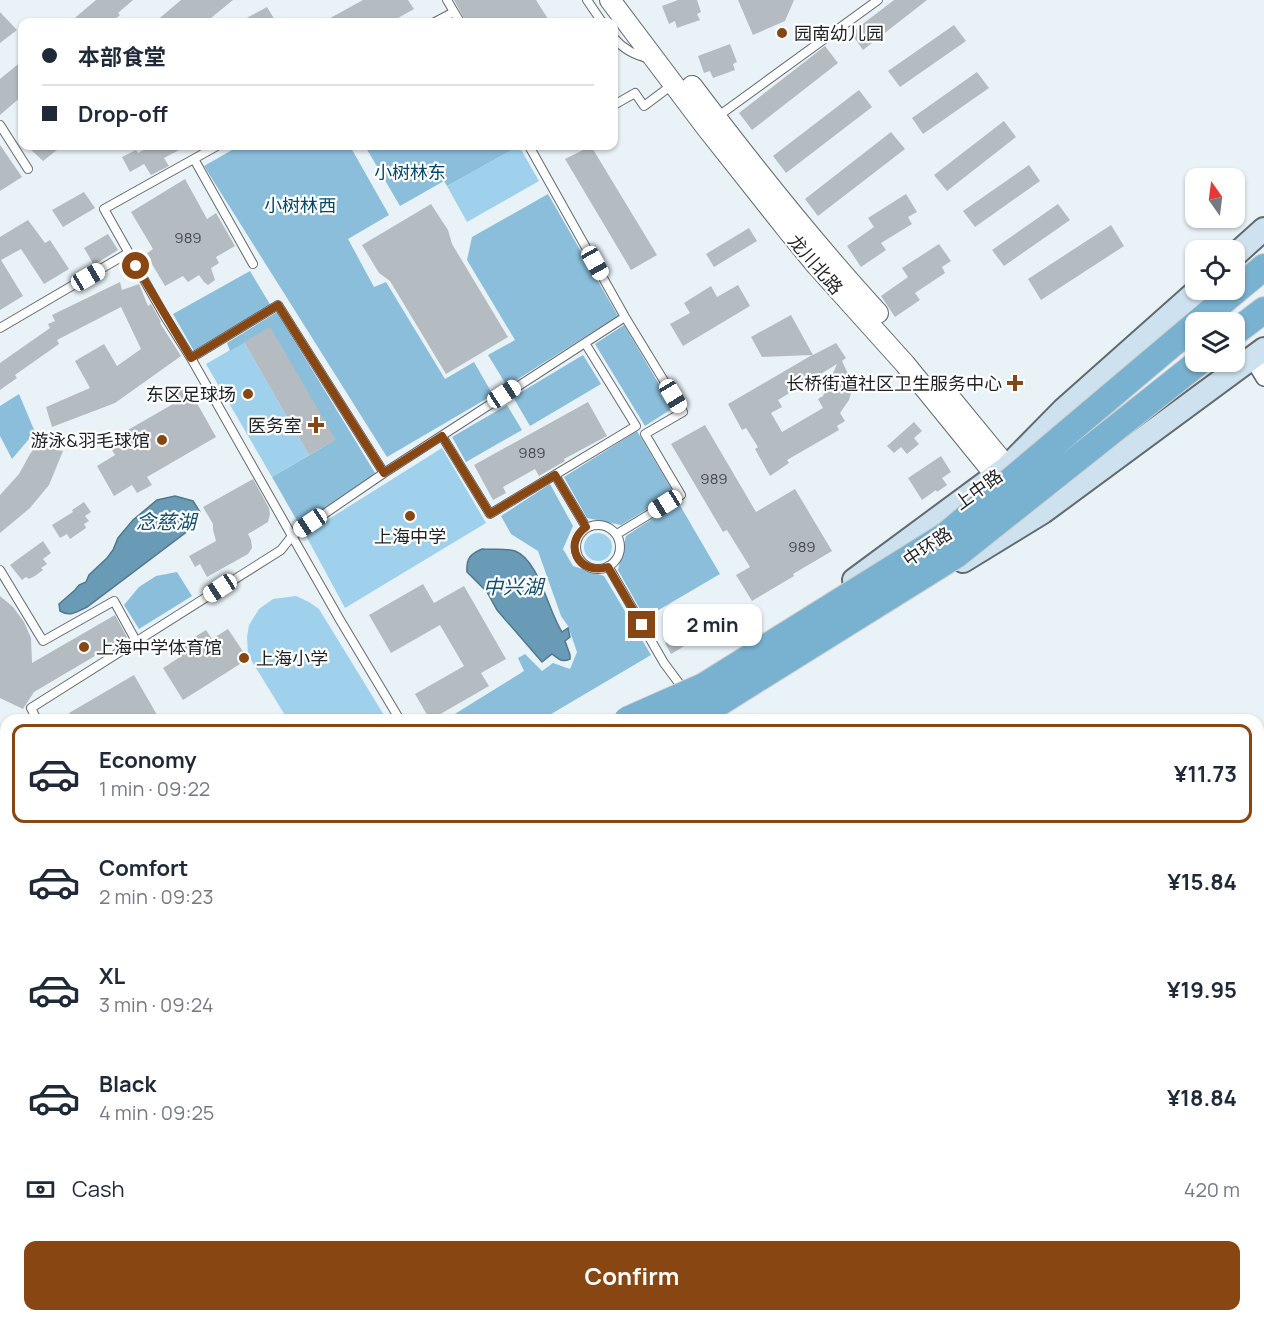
<!DOCTYPE html>
<html lang="en">
<head>
<meta charset="utf-8">
<style>
  :root { --surface:#fff; --page:#f2f2f3; --text:#1f2937; --muted:#747a83; --line:#e0e1e3; --accent:#874612 }
  body { margin:0; font-family:Manrope,"Noto Sans SC",sans-serif; background:var(--page); color:var(--text); height:100vh; display:flex; flex-direction:column; font-size:22px; white-space:nowrap }
  * { box-sizing:border-box; margin:0 }
  p { font-size:20px; color:var(--muted) }
  .icon { flex:none; width:33px; height:33px; fill:none; stroke:currentColor; stroke-width:2; stroke-linecap:round; stroke-linejoin:round }
  .map { position:relative; flex:1; overflow:hidden }
  .sheet { position:absolute; left:0px; top:714px; width:1264px; height:608px; display:flex; flex-direction:column; background:var(--surface); border-radius:18px 18px 0 0; box-shadow:0 2px 4px #0004 }
  .sheet>* { flex:none }
  .top-card { position:absolute; left:18px; top:18px; width:600px; height:132px; border-radius:12px; box-shadow:0 2px 4px #0004; display:grid; align-content:center; height:132px; padding:0 24px; background:var(--surface) }
  .needle { width:39px; rotate:346deg }
  .buttons { position:absolute; left:1185px; top:168px; display:grid; gap:12px }
  .buttons a { display:grid; place-items:center; width:60px; height:60px; border-radius:12px; background:var(--surface); box-shadow:0 2px 4px #0004; font-size:30px }
  .end { position:absolute; width:27px; height:27px; margin:-14px; border:8px solid #874612; background:#fff; box-shadow:0 0 0 3px #fff }
  .from { border-radius:50% }
  .bubble { position:absolute; height:42px; border-radius:12px; background:var(--surface); box-shadow:0 2px 4px #0004; font-size:20px; font-weight:700; line-height:42px; text-align:center }
  .car { position:absolute; width:18px; height:36px; margin:-18px -9px; border-radius:8px; box-shadow:0 0 4px 2px #0007; background:linear-gradient(#fff 24%,#345 0 40%,#fff 0 76%,#345 0 86%,#fff 0) }
  .top-card b { display:flex; align-items:center; gap:21px; height:57px; font-size:22px }
  .top-card b+b { border-top:2px solid var(--line) }
  .top-card i { width:15px; height:15px; background:var(--text) }
  ul { padding:10px 0 0; list-style:none }
  li { display:flex; align-items:center; gap:18px; height:99px; margin:0 12px 9px; padding:0 12px; border:3px solid transparent; border-radius:12px }
  li div { flex:1 }
  li b { display:block; font-size:22px }
  li em { font-style:normal; font-weight:700 }
  li.on { border-color:var(--accent) }
  li>.icon { width:54px; height:54px; stroke-width:1.5 }
  .pay { display:flex; align-items:center; gap:15px; height:66px; padding:0 24px; font-size:22px }
  .pay p { margin-inline-start:auto }
  .action { display:flex; gap:12px; margin-top:auto; padding:12px 24px }
  .action a { flex:1; height:69px; border-radius:12px; background:var(--accent); color:#fff; font-size:24px; font-weight:700; line-height:69px; text-align:center }
  .map>svg:first-child { display:block }
</style>
</head>
<body>
<div class="map">
<svg width="1264" height="1321" viewBox="0 0 1264 1321">
  <rect width="100%" height="100%" fill="#e9f2f7"/>
  <!-- green -->
  <path fill="#9fd1ed" d="M519 146 539 181 467 222 447 186Z
    M244 342 309 455 272 477 206 364Z
    M442 448 486 523 345 608 305 534Z
    M584 547a14 14 0 1 1 28 0a14 14 0 1 1-28 0Z
    M296 596 309 602 319 609 387 720H288L248 655 247 637 249 625 259 609 273 599Z
    M0 806 6 816V911L0 914Z"/>
  <!-- forest -->
  <path fill="#8bbedb" d="M239 146H350L389 215 348 239 374 287 386 282 445 379 474 362 493 395 387 457 204 166Z
    M365 146H519L447 186 444 181 400 206Z
    M548 194 618 316 507 386 488 355 515 340 467 260 472 237Z
    M250 271 271 306 194 351 173 314Z
    M277 312 375 473 300 526 272 477 335 440 270 328 230 351 227 343Z
    M624 325 673 408 645 426 595 344Z
    M583 355 601 384 530 426 513 397Z
    M19 394 35 432 12 459 0 436V406Z
    M507 405 522 430 466 462 452 437Z
    M637 431 674 493 621 525 587 518 564 477Z
    M550 484 573 526 563 549 573 566 604 576 651 655 541 720H445L524 671 518 658 525 654 542 671 553 663 570 669 577 652 568 626 561 616 538 551 511 534 501 516Z
    M678 502 720 574 645 618 618 570 626 536Z
    M177 572 192 596 139 629 124 605 139 587 156 576Z"/>
  <!-- water -->
  <path fill="#699bb7" stroke="#53778b" stroke-width="1.5" d="M175 496 193 501 200 512 197 524 87 607C77 612 70 617 60 611L59 604 75 590 79 585 86 582 89 575 107 558 113 550 118 538 133 520 157 500Z
    M482 549C493 550 505 548 515 551 539 560 548 611 562 632L568 628 570 637 565 641 570 655V659C562 663 559 659 552 654L542 662 497 610 487 592 467 572C466 559 470 554 482 549Z"/>
  <!-- building -->
  <path fill="#b4bcc1" fill-rule="evenodd" d="M96 0H133L118 13 120 15 112 22H70Z
    M181 0H233L206 22H155Z
    M363 0H408L414 9 391 22H323Z
    M454 0H536L550 22H466Z
    M678 0H697L701 12 697 14 700 20 677 28 675 21 669 24 662 6Z
    M738 0H794L785 21 753 35Z
    M894 0H927L863 50 851 33Z
    M267 7 276 22H239Z
    M0 12 17 30 0 43Z
    M954 25 966 41 900 87 888 71Z
    M730 44 737 62 733 64 735 70 713 78 710 71 704 73 698 56Z
    M825 46 838 63 752 130 739 113Z
    M22 61V96L0 115V79Z
    M977 72 989 88 923 134 912 118Z
    M859 90 872 107 786 173 773 156Z
    M1004 121 1016 137 947 191 934 175Z
    M891 132 905 149 818 216 805 199Z
    M0 145 22 177 0 191Z
    M27 146H62L43 161Z
    M151 146H187L164 158 169 166 151 175 144 164 130 172 122 157 136 150 138 153Z
    M591 146 657 255 631 270 565 159Z
    M1029 165 1040 181 975 227 963 211Z
    M185 179 207 219 216 213 235 246 216 257 219 263 211 268 215 280 208 285 204 282 199 275 188 282 183 276 165 286 146 254 153 249 131 212Z
    M84 192 95 208 63 227 52 210Z
    M906 194 917 212 908 217 912 224 881 243 886 250 861 267 847 246 874 227 868 218Z
    M431 204 448 230 452 244 508 337 446 374 390 281 379 273 362 245Z
    M1058 204 1070 220 1004 266 992 250Z
    M28 220 45 243 50 240 69 269 44 284 21 249 1 260 23 296 0 310V237Z
    M1111 225 1124 246 1041 300 1028 279Z
    M749 228 757 241 714 267 706 254Z
    M108 234 118 250 94 265 84 248Z
    M939 244 951 261 942 267 945 273 915 293 920 300 895 317 881 296 908 277 902 268Z
    M120 282 122 290 139 284 148 306 151 304 161 322 160 323 181 356 115 403 52 427 46 407 90 388 75 361 104 344 117 366 141 349 121 307 57 340 59 344 15 375 17 378 0 390V363L50 328 48 324 55 321 52 315Z
    M738 285 750 306 683 346 670 324 690 313 684 303 711 286 717 297Z
    M791 315 813 355 836 343 846 358 842 361 850 378 851 393 849 400 840 413 845 421 837 426 839 430 787 460 789 463 770 476 755 449 758 447 746 428 742 430 728 404 812 355 762 357 751 337ZM837 364 823 396 818 399 823 408 782 432 771 413 782 407 778 400Z
    M270 327 336 440 309 455 244 342Z
    M182 388 189 389 216 437 147 477 152 485 137 493 132 485 114 496 97 466 115 455 107 442 173 404 169 398 172 393Z
    M588 402 607 436 564 459 565 461 539 476 535 469 503 487 506 493 493 500 474 465Z
    M914 422 922 431 914 438 919 444 907 454 901 447 894 453 887 446Z
    M705 425 756 512 795 489 832 551 793 574 794 576 752 601 736 575 750 567 727 530 723 532 671 444Z
    M37 445 63 451 49 485 30 508 0 533V495L19 474 30 454Z
    M941 456 951 472 942 478 947 485 937 492 936 490 922 500 908 478Z
    M253 479 269 508 270 514 268 522 248 534 251 540 252 548 248 554 207 577 200 564 195 567 189 556 216 541 213 530V524L203 507Z
    M84 502 91 512 85 516 89 521 84 524 86 528 70 539 67 534 60 538 52 525 73 512 72 510Z
    M43 541 51 553 43 559 47 564 41 568 43 570 35 576 29 579 26 577 22 580 10 565Z
    M423 584 434 603 464 586 506 659 481 673 489 686 430 720 415 694 464 666 440 625 391 653 369 615Z
    M0 596 13 607 24 622 31 638 32 663 115 615 127 637 34 692 23 709 0 698Z
    M731 605 737 615 671 654 665 643Z
    M228 629 248 659 183 700 163 668 180 657 175 649 206 630 212 639Z
    M134 675 160 720H73L69 713Z"/>
  <g fill="none" stroke-linecap="round" stroke-linejoin="round">
    <defs>
      <path id="service" d="M447 0 460 22
        M587 0 602 22
        M435 22 454 12
        M614 38C623 49 637 56 651 59
        M614 105 635 93 644 106 672 85
        M717 117 878 0
        M0 125 28 169
        M529 146 625 317 683 412 645 434 681 495 617 534
        M194 159 253 264
        M0 328 128 253
        M191 358 164 315 104 209 217 146
        M442 436 490 514 636 426 585 343
        M384 473 278 305 191 358 292 536 384 473 625 317
        M555 475 586 527
        M576 547a22 22 0 1 1 44 0a22 22 0 1 1-44 0Z
        M608 566 664 663 684 690
        M0 570 43 641 114 601 136 641
        M37 720 31 708 281 550 292 536 340 620 400 720
        M0 1242 6 1252
        M0 1300 6 1296
        M46 1316 50 1321
        M249 1316 253 1321
        M467 1316 478 1321
        M528 1321 537 1316"/>
      <path id="minor" d="M1252 358 1264 378
        M1258 1061 1264 1058
        M491 1316 494 1321
        M1179 1316 1185 1321
        M816 1321 825 1316"/>
      <path id="tertiary" d="M610 0 705 126 789 232 816 265 905 364 1005 487
        M692 86C751 164 812 241 878 313
        M948 395 1017 479"/>
      <path id="secondary" d="M1234 256 1264 229
        M963 561 1043 512 1264 349
        M854 580 1007 467 1063 410 1198 290
        M0 1108 6 1104"/>
      <path id="trunk" d="M1198 322 1264 267
        M1234 333 1264 310
        M0 1060 6 1056
        M0 1093 6 1089"/>
    </defs>
    <!-- service casing -->
    <use href="#service" stroke="#626a6e" stroke-width="10"/>
    <!-- minor casing -->
    <use href="#minor" stroke="#626a6e" stroke-width="18"/>
    <!-- tertiary casing -->
    <use href="#tertiary" stroke="#626a6e" stroke-width="22"/>
    <!-- secondary casing -->
    <use href="#secondary" stroke="#626a6e" stroke-width="26"/>
    <!-- trunk casing -->
    <use href="#trunk" stroke="#cececf" stroke-width="28"/>
    <!-- service -->
    <use href="#service" stroke="#fff" stroke-width="8"/>
    <!-- minor -->
    <use href="#minor" stroke="#fff" stroke-width="15"/>
    <!-- tertiary -->
    <use href="#tertiary" stroke="#fff" stroke-width="20"/>
    <!-- secondary -->
    <use href="#secondary" stroke="#cde2ee" stroke-width="22"/>
    <!-- trunk -->
    <use href="#trunk" stroke="#78b2d0" stroke-width="26"/>
    <defs>
      <path id="trunk-bridge" d="M627 720 704 686 946 535 1196 324
        M685 720 714 706 956 555 1199 362"/>
    </defs>
    <!-- trunk-bridge casing -->
    <use href="#trunk-bridge" stroke="#cececf" stroke-width="28" stroke-linecap="butt"/>
    <!-- trunk-bridge -->
    <use href="#trunk-bridge" stroke="#78b2d0" stroke-width="26"/>
  </g>
  <g fill="none" stroke-linecap="round" stroke-linejoin="round">
    <!-- route -->
    <path stroke="#874612" stroke-width="8" d="M136 266 191 358 278 305 384 473 442 436 490 514 555 475 586 527C562 544 579 576 608 567L642 625"/>
  </g>
  <!-- markers -->
  <g fill="#874612" stroke="#fff" stroke-width="2">
    <circle cx="782" cy="33" r="6"/>
    <path d="M1012 374h6v6h6v6h-6v6h-6v-6h-6v-6h6z"/>
    <circle cx="248" cy="394" r="6"/>
    <path d="M313 416h6v6h6v6h-6v6h-6v-6h-6v-6h6z"/>
    <circle cx="162" cy="440" r="6"/>
    <circle cx="410" cy="516" r="6"/>
    <circle cx="84" cy="647" r="6"/>
    <circle cx="244" cy="658" r="6"/>
  </g>
  <g text-anchor="middle" dominant-baseline="central" stroke-width="4.5" stroke-linejoin="round" paint-order="stroke">
    <!-- number labels -->
    <g font-size="15" fill="#44484b">
      <text x="188" y="237">989</text>
      <text x="532" y="452">989</text>
      <text x="714" y="478">989</text>
      <text x="802" y="546">989</text>
    </g>
    <!-- poi labels -->
    <g font-size="18" fill="#1f2224" stroke="#fff" text-anchor="end">
      <text x="794" y="33" text-anchor="start">园南幼儿园</text>
      <text x="1002" y="383">长桥街道社区卫生服务中心</text>
      <text x="236" y="394">东区足球场</text>
      <text x="302" y="425">医务室</text>
      <text x="150" y="440">游泳&amp;羽毛球馆</text>
      <text x="410" y="536" text-anchor="middle">上海中学</text>
      <text x="96" y="647" text-anchor="start">上海中学体育馆</text>
      <text x="256" y="658" text-anchor="start">上海小学</text>
    </g>
    <!-- park labels -->
    <g font-size="18" fill="#034966" stroke="#fff">
      <text x="410" y="172">小树林东</text>
      <text x="300" y="205">小树林西</text>
    </g>
    <!-- street labels -->
    <g font-size="18" fill="#1f2224" stroke="#fff">
      <text transform="translate(816 264) rotate(49)">龙川北路</text>
      <text transform="translate(978 489) rotate(-36)">上中路</text>
      <text transform="translate(927 546) rotate(-34)">中环路</text>
    </g>
    <!-- water labels -->
    <g font-size="20" font-style="italic" fill="#11516e" stroke="#fff">
      <text x="166" y="521">念慈湖</text>
      <text x="513" y="586">中兴湖</text>
    </g>
  </g>
</svg>
<div class="buttons">
<a><svg class="needle" viewBox="-14 -14 28 28"><path d="M0-13l5 13h-10z" fill="#e53935"/><path d="M0 13l5-13h-10z" fill="#747a83"/></svg></a>
<a><svg class="icon" aria-label="locate" viewBox="0 0 24 24"><circle cx="12" cy="12" r="6"/><path d="M12 2v4M12 18v4M2 12h4M18 12h4"/></svg></a>
<a><svg class="icon" aria-label="layers" viewBox="0 0 24 24"><path d="M12 4l9 5-9 5-9-5zM3 14l9 5 9-5"/></svg></a>
</div>
<i class="end from" style="left:136px;top:266px"></i>
<i class="end" style="left:642px;top:625px"></i>
<div class="bubble" style="left:663px;top:604px;width:99px">2 min</div>
<i class="car" style="left:595px;top:263px;rotate:151deg"></i>
<i class="car" style="left:88px;top:277px;rotate:60deg"></i>
<i class="car" style="left:504px;top:394px;rotate:57deg"></i>
<i class="car" style="left:673px;top:396px;rotate:149deg"></i>
<i class="car" style="left:665px;top:504px;rotate:238deg"></i>
<i class="car" style="left:310px;top:523px;rotate:236deg"></i>
<i class="car" style="left:220px;top:588px;rotate:237deg"></i>
<div class="top-card">
<b><i class="from"></i>本部食堂</b>
<b><i></i>Drop-off</b>
</div>
<section class="sheet">
<ul>
<li class="on"><svg class="icon" aria-label="car" viewBox="0 0 24 24"><path d="M5 17H2v-5l4-1 3-4h7l3 4 3 1v5h-3M9 17h6M6 11h13"/><circle cx="7" cy="17" r="2"/><circle cx="17" cy="17" r="2"/></svg><div><b>Economy</b><p>1 min · 09:22</p></div><em>¥11.73</em></li>
<li><svg class="icon" aria-label="car" viewBox="0 0 24 24"><path d="M5 17H2v-5l4-1 3-4h7l3 4 3 1v5h-3M9 17h6M6 11h13"/><circle cx="7" cy="17" r="2"/><circle cx="17" cy="17" r="2"/></svg><div><b>Comfort</b><p>2 min · 09:23</p></div><em>¥15.84</em></li>
<li><svg class="icon" aria-label="car" viewBox="0 0 24 24"><path d="M5 17H2v-5l4-1 3-4h7l3 4 3 1v5h-3M9 17h6M6 11h13"/><circle cx="7" cy="17" r="2"/><circle cx="17" cy="17" r="2"/></svg><div><b>XL</b><p>3 min · 09:24</p></div><em>¥19.95</em></li>
<li><svg class="icon" aria-label="car" viewBox="0 0 24 24"><path d="M5 17H2v-5l4-1 3-4h7l3 4 3 1v5h-3M9 17h6M6 11h13"/><circle cx="7" cy="17" r="2"/><circle cx="17" cy="17" r="2"/></svg><div><b>Black</b><p>4 min · 09:25</p></div><em>¥18.84</em></li>
</ul>
<div class="pay"><svg class="icon" aria-label="cash" viewBox="0 0 24 24"><path d="M3 7h18v10H3z"/><circle cx="12" cy="12" r="2"/></svg>Cash<p>420 m</p></div>
<div class="action"><a>Confirm</a></div>
</section>
</div>
</body>
</html>
